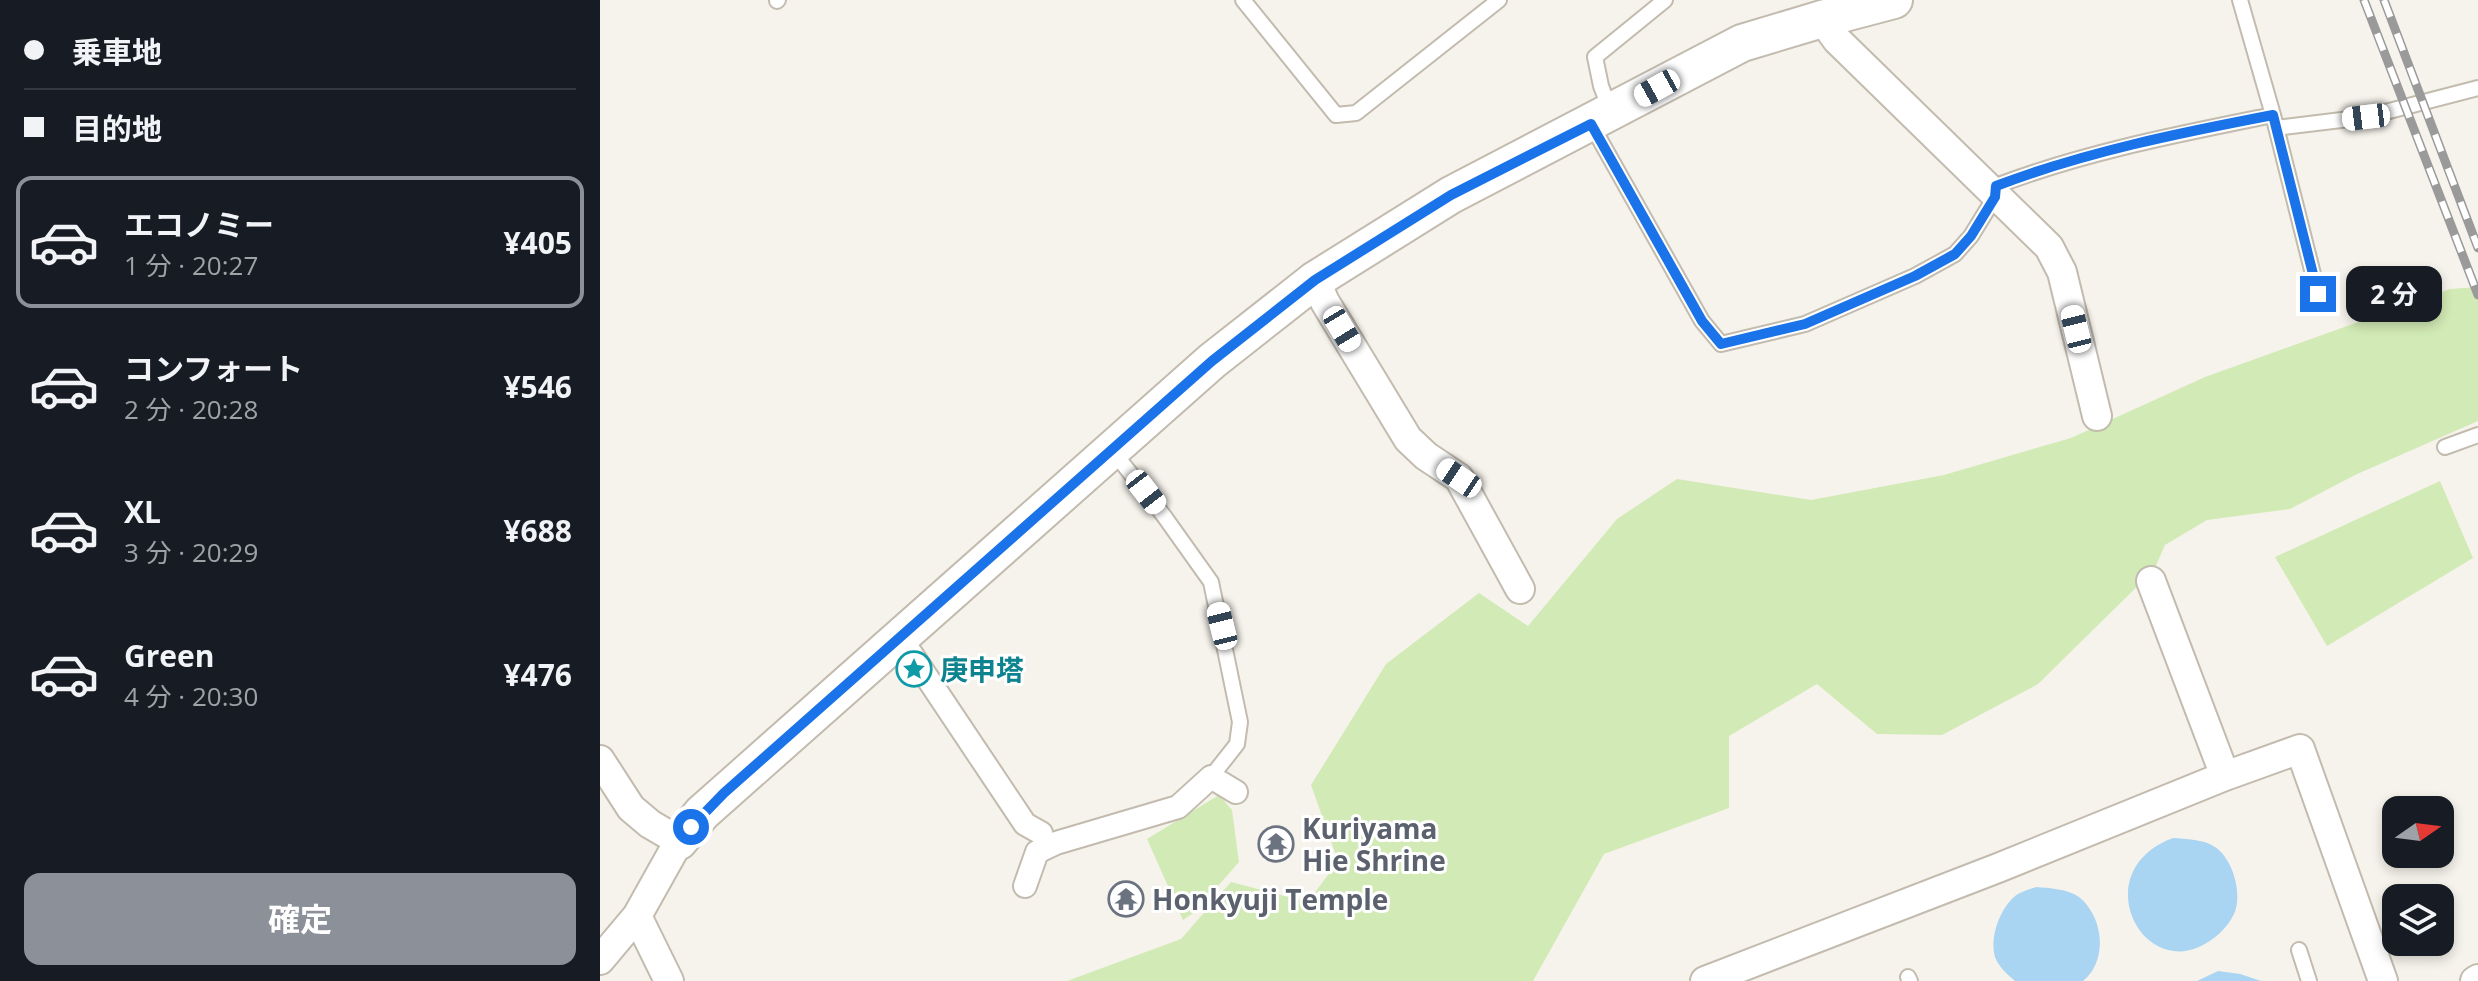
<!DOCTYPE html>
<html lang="ja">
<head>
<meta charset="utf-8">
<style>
  :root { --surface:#171b24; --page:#20242c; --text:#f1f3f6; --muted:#9ea1a6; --line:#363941; --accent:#8c9099 }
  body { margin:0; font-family:"Open Sans","Noto Sans JP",sans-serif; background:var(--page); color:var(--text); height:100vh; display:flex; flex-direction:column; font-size:30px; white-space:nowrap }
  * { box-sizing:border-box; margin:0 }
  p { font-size:26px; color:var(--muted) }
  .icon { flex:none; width:44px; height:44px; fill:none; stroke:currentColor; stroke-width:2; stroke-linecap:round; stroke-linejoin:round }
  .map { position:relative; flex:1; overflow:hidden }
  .side { display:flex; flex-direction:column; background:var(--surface); width:600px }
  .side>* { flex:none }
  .hud { display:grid; align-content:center; height:176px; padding:0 24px; background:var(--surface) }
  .needle { width:52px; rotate:76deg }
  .buttons { position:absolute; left:1782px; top:796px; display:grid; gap:16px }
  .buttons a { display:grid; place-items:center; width:72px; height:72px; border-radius:16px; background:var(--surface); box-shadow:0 4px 12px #0003; font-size:40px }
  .end { position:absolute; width:36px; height:36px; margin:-18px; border:10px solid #1a73e8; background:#fff; box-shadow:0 0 0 4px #fff }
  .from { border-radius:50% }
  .bubble { position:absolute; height:56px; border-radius:16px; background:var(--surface); box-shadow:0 4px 12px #0003; font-size:26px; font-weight:700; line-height:56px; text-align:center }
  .car { position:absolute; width:24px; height:48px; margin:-24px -12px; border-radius:10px; box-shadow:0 0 6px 2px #0007; background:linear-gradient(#fff 24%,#345 0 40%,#fff 0 76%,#345 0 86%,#fff 0) }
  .hud b { display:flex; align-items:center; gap:28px; height:76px; font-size:30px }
  .hud b+b { border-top:2px solid var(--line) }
  .hud i { width:20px; height:20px; background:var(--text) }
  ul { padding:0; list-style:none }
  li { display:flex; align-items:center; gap:24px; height:132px; margin:0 16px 12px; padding:0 8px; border:4px solid transparent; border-radius:16px }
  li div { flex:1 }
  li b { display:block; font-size:30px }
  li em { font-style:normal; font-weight:700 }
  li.selected { border-color:var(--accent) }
  li>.icon { width:72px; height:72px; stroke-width:1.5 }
  .action { display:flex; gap:16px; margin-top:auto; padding:16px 24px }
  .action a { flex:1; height:92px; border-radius:16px; background:var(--accent); color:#fff; font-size:32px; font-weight:700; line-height:92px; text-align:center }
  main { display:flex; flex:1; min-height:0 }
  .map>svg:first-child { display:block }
</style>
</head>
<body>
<main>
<section class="side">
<div class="hud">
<b><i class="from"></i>乗車地</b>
<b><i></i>目的地</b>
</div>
<ul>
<li class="selected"><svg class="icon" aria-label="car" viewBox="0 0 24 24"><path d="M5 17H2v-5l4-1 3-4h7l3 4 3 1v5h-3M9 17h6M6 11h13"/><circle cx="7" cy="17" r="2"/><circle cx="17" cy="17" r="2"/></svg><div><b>エコノミー</b><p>1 分 · 20:27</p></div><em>¥405</em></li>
<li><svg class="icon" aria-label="car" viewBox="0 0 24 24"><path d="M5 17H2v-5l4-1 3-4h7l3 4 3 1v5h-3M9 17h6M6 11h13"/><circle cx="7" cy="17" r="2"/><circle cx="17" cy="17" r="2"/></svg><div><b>コンフォート</b><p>2 分 · 20:28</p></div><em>¥546</em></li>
<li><svg class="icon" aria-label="car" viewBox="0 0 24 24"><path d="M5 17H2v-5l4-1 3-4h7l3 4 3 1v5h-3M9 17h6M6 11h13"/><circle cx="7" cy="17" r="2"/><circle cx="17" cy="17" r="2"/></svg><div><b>XL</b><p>3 分 · 20:29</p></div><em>¥688</em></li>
<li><svg class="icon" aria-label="car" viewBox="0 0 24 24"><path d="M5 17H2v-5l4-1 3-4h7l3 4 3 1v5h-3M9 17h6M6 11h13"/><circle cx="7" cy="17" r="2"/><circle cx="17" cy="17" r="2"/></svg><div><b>Green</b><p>4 分 · 20:30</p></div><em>¥476</em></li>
</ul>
<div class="action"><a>確定</a></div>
</section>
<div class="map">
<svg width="1878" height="981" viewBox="0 0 1878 981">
  <rect width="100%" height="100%" fill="#f6f3ec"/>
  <!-- green -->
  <path fill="#d2eab5" d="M1878 287V421L1755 475 1690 509 1607 520 1565 545 1554 570 1438 684 1342 735 1277 734 1217 684 1129 736V808L1004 854 933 981H467L581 939 631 882 708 902 738 861 711 785 786 664 879 593 928 626 1017 519 1077 479 1211 500 1344 475 1471 438 1605 377 1850 289Z
    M1840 481 1873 558 1727 646 1675 557Z
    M619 795 632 810 639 862 595 912 583 920 547 839Z"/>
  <!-- water -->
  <path fill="#a9d4f2" d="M1573 838C1586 839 1603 839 1615 847 1633 859 1643 894 1634 914 1626 930 1615 939 1599 947 1537 974 1489 869 1573 838Z
    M1436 887C1449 888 1468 889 1479 897 1504 917 1508 961 1483 981H1415C1408 975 1398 966 1395 957 1389 937 1401 905 1418 894 1423 891 1431 889 1436 887Z
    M1618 971 1640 974 1661 981H1597Z"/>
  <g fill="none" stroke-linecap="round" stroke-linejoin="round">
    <defs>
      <path id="service" d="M643 0 736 115 756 113 899 0
        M1640 0 1673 115 1718 294
        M177 1 178 0
        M1011 112 1001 86 995 57 1065 0
        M991 124 1102 321 1121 344 1205 324 1315 276 1355 254 1371 236 1395 197 1396 186C1485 152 1579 134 1673 115
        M1676 128 1766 117 1878 88
        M1845 447 1878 435
        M512 450 564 516 611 582 640 722 637 744 611 777
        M1699 950 1709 981
        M1308 977 1310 981"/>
      <path id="pedestrian" d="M300 637 425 824 441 833
        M425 886 437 852 456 843 578 807 611 777 636 792"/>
      <path id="minor" d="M1222 19 1237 40 1449 247 1462 272 1497 416
        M715 280 725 302 808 439 826 456 859 478 920 589
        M1551 581 1625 776
        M0 760 31 808 50 824 79 841 37 916 0 960
        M37 916 69 981
        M1105 981 1398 868 1625 776 1700 749 1783 981
        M1875 981 1878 979"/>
      <path id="tertiary" d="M79 841 102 813 612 361 715 280 851 195 1142 43 1222 19 1294 0"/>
    </defs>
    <!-- service casing -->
    <use href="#service" stroke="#c2bbae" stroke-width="18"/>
    <!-- pedestrian casing -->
    <use href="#pedestrian" stroke="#c2bbae" stroke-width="26"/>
    <!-- minor casing -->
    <use href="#minor" stroke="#c2bbae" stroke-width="32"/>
    <!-- tertiary casing -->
    <use href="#tertiary" stroke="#c2bbae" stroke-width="40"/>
    <!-- service -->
    <use href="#service" stroke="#fff" stroke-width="14"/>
    <!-- pedestrian -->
    <use href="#pedestrian" stroke="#fff" stroke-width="22"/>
    <!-- minor -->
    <use href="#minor" stroke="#fff" stroke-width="28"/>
    <!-- tertiary -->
    <use href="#tertiary" stroke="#fff" stroke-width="36"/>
    <defs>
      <path id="rail" d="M1764 0 1878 295
        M1784 0 1878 248"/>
    </defs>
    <!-- rail casing -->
    <use href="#rail" stroke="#9a9a9a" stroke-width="9"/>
    <!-- rail -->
    <use href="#rail" stroke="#fff" stroke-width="6" stroke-dasharray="18" stroke-linecap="butt"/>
  </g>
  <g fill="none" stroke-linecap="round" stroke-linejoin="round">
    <!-- route -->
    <path stroke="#1a73e8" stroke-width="10" d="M91 827 124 793 612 361 715 280 851 195 991 124 1102 321 1121 344 1205 324 1315 276 1355 254 1371 236 1395 197 1396 186C1485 152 1579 133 1673 115L1718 294"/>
  </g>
  <!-- icons -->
  <defs>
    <symbol id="sight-ring" viewBox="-11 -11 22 22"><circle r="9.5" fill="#fff" stroke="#0f9aa8" stroke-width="1.5"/><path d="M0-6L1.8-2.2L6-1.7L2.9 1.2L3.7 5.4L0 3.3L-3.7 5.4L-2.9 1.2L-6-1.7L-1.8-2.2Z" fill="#0f9aa8"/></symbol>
    <symbol id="temple-ring" viewBox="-11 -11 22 22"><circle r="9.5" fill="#fff" stroke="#6b7280" stroke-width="1.5"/><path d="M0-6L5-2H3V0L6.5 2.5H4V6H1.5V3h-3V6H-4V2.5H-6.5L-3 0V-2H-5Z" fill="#6b7280"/></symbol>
  </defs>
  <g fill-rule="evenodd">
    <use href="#sight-ring" x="294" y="649" width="40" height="40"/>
    <use href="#temple-ring" x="656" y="824" width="40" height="40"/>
    <use href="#temple-ring" x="506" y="879" width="40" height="40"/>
  </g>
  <g text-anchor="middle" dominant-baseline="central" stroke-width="6" stroke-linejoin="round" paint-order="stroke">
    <!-- culture labels -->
    <g font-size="28" font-weight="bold" fill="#0d838f" stroke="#fff" text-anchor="start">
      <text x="340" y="669">庚申塔</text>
    </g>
    <!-- worship labels -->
    <g font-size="28" font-weight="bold" fill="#5b616d" stroke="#fff" text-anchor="start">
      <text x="702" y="828">Kuriyama<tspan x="702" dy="32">Hie Shrine</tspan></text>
      <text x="552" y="899">Honkyuji Temple</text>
    </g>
  </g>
</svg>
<div class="buttons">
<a><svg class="needle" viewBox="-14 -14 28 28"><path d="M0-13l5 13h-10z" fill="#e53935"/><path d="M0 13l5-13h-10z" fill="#9ea1a6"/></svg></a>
<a><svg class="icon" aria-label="layers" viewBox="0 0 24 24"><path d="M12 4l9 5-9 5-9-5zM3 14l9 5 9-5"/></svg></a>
</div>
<i class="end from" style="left:91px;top:827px"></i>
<i class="end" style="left:1718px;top:294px"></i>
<div class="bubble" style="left:1746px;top:266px;width:96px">2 分</div>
<i class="car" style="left:1057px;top:88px;rotate:241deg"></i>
<i class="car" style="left:1766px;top:117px;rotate:263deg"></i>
<i class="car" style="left:742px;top:329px;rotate:149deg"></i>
<i class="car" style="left:1476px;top:329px;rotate:346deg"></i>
<i class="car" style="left:859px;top:478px;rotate:304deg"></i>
<i class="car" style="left:546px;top:492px;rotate:142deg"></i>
<i class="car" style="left:622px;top:626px;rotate:346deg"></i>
</div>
</main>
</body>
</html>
